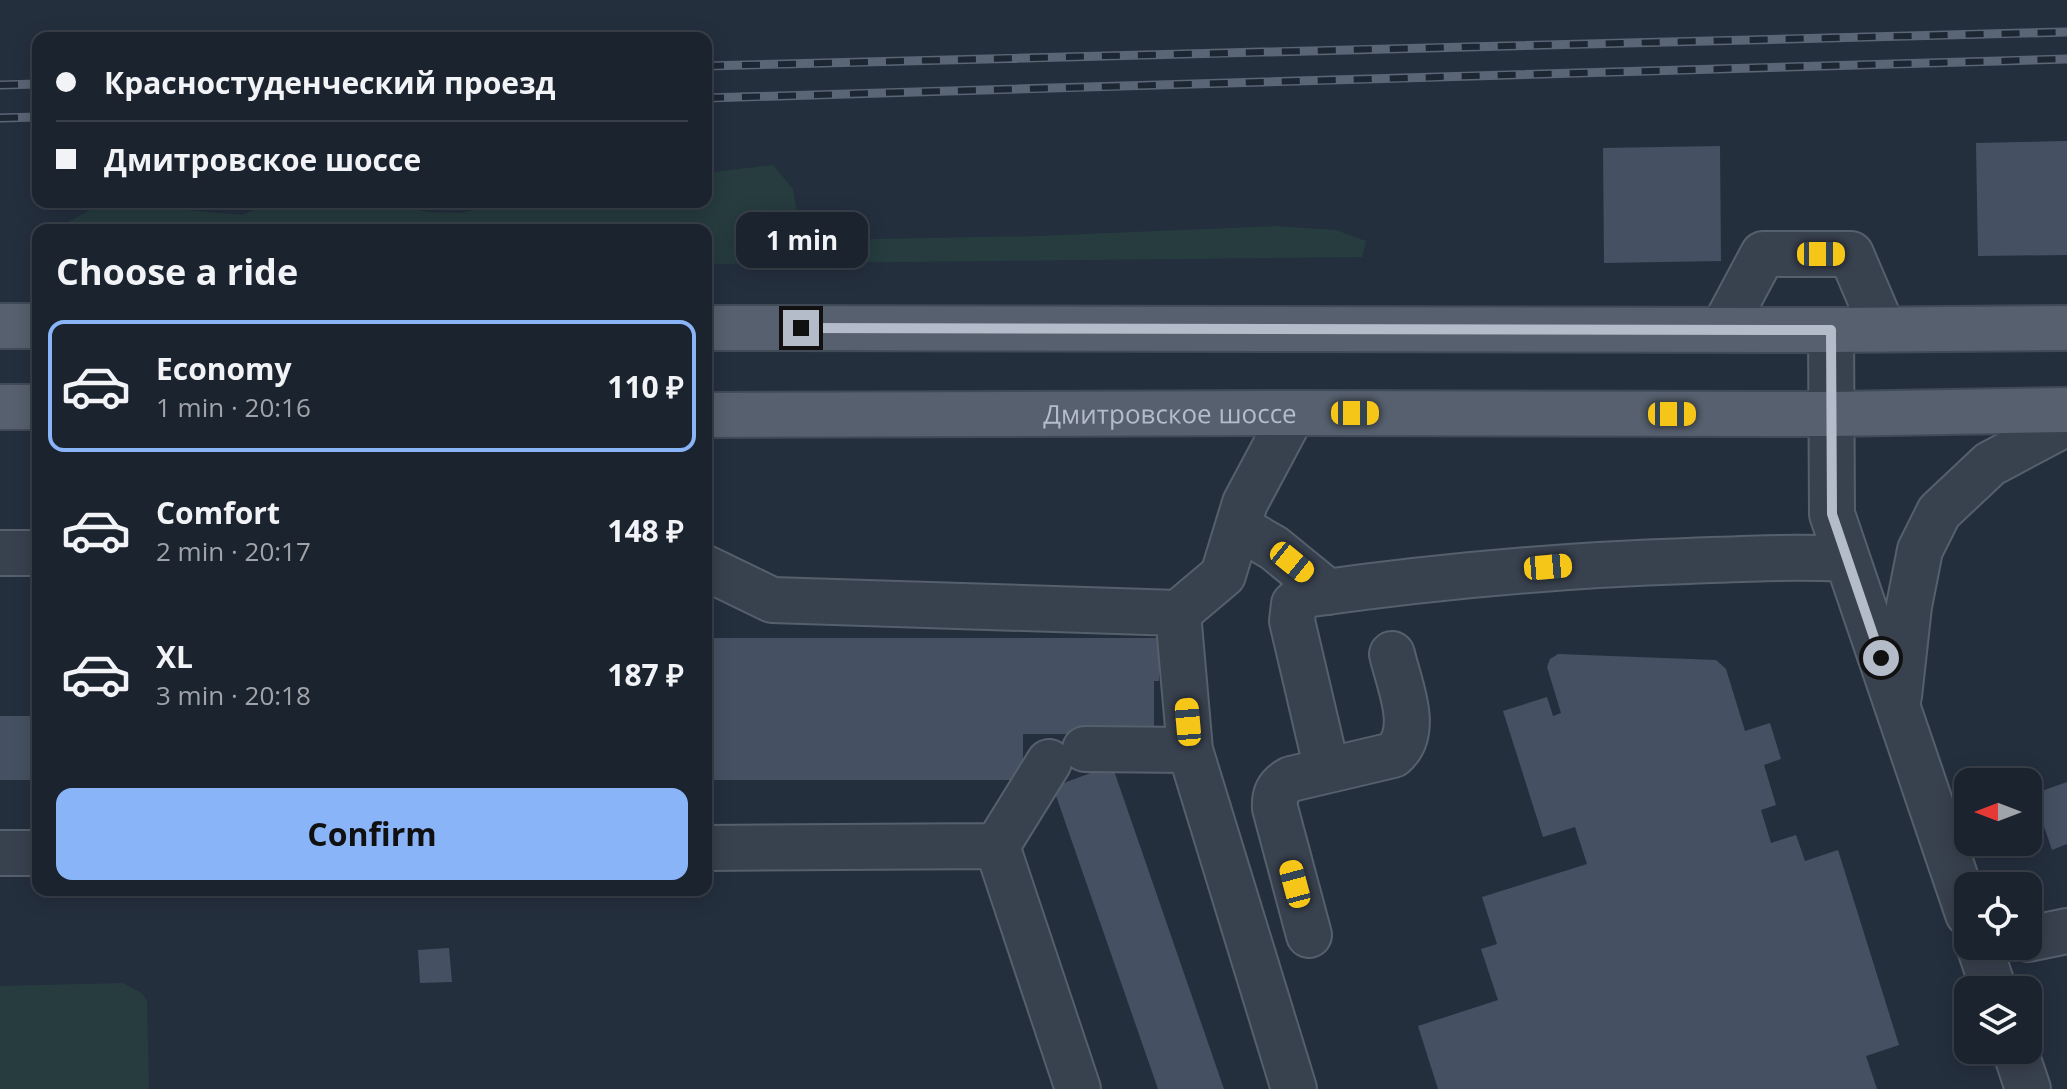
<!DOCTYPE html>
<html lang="en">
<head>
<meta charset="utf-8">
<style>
  :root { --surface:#1b232e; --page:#282f3a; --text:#f1f3f6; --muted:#a0a4aa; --line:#39404a; --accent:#8ab4f8 }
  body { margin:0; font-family:"Open Sans",sans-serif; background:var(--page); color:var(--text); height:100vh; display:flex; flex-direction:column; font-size:30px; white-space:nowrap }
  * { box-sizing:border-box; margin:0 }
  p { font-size:26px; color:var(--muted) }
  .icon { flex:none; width:44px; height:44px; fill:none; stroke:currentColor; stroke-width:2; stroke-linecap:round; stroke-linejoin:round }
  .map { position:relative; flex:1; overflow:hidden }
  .details { position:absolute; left:32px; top:224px; width:680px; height:672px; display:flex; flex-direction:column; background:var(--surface); border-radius:16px; box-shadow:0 4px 20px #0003,0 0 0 2px var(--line) }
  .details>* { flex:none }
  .banner { position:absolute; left:32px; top:32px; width:680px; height:176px; border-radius:16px; box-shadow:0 4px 20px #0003,0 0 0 2px var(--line); display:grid; align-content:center; height:176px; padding:0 24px; background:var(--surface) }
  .needle { width:52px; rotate:270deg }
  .fabs { position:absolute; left:1954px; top:768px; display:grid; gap:16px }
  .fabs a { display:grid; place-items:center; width:88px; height:88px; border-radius:16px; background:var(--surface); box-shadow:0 4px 20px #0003,0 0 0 2px var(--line); font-size:40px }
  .end { position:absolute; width:36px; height:36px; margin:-18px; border:10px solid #b4bcc9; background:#111; box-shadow:0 0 0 4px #111 }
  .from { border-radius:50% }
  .bubble { position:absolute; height:56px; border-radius:16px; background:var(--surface); box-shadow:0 4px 20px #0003,0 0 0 2px var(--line); font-size:26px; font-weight:700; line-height:56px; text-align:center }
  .car { position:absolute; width:24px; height:48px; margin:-24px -12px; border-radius:10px; box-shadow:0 0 6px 2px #0007; background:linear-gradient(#f5c518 24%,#345 0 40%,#f5c518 0 76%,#345 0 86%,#f5c518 0) }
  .banner b { display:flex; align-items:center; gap:28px; height:76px; font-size:30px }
  .banner b+b { border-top:2px solid var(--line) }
  .banner i { width:20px; height:20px; background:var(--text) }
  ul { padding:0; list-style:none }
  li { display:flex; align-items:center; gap:24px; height:132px; margin:0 16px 12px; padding:0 8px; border:4px solid transparent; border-radius:16px }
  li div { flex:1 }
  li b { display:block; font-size:30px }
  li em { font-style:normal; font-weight:700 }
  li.current { border-color:var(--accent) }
  li>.icon { width:72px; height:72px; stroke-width:1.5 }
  h2 { padding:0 24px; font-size:36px; line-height:96px }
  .button { display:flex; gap:16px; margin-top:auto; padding:16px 24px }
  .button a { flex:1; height:92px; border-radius:16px; background:var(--accent); color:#111; font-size:32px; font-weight:700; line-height:92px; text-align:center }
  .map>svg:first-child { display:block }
</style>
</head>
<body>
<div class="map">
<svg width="2067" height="1089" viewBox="0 0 2067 1089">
  <rect width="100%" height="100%" fill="#242f3e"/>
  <!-- green -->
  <path fill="#263c3f" d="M773 165 793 189 798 219 826 240 1037 236 1275 226 1336 230 1366 241 1362 257 712 264H706V230H156L61 226 94 208 154 207 242 215 274 202H395L400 207 429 212 460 213 513 202H706V178L714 172Z
    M123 983 142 993 147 1001 149 1089H0V986Z"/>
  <!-- building -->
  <path fill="#455162" d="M2067 141V255L1978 256 1976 143Z
    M1720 146 1721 261 1604 263 1603 148Z
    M706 638H1159V681H1154V734H1023V780H706Z
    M1558 654 1716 660 1726 669 1745 731 1770 723 1781 759 1764 765 1776 805 1761 810 1771 843 1796 835 1805 861 1838 850 1899 1045 1866 1056 1877 1089H1438L1418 1026 1498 1000 1481 949 1497 944 1482 897 1587 864 1575 827 1543 837 1503 711 1547 697 1553 716 1561 713 1547 667 1550 659Z
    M0 716H38V780H0Z
    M1112 765 1224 1089H1158L1053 787Z
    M2067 782V844L2052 850 2033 794Z
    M449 948 452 982 420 983 418 950Z"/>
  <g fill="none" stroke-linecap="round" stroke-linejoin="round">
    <defs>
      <path id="minor" d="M1723 329 1763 254H1851L1883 329
        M1831 330 1832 514 1968 914
        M1238 527 1274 548 1328 592
        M0 553H38
        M706 568 772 600 1178 613 1223 575 1245 503 1293 413
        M1178 613 1190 750 1294 1089
        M1899 696 1909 606 1920 550 1939 512 1990 464 2067 423
        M1085 749 1190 750
        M1327 770 1292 621 1294 604 1304 595C1432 577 1559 565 1688 561 1741 559 1793 556 1847 559
        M997 846 1049 762
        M706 848 997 846 1078 1089
        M0 853H38
        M1309 935 1275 808C1274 794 1278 786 1291 779L1393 755C1421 731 1399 685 1392 654
        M2028 939 2067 931
        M1979 946 1994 990
        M2015 1050 2028 1089"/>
      <g id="major">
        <path d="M0 326H38"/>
        <path d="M706 328 1831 330 2067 328"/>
        <path d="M0 407H38"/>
        <path id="s1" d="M706 415 1293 413 1832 414 2067 410"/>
      </g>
    </defs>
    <!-- minor casing -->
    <use href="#minor" stroke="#565f6c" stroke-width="48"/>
    <!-- major casing -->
    <use href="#major" stroke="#414a57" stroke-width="48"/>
    <!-- minor -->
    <use href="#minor" stroke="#38414e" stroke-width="44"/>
    <!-- major -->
    <use href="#major" stroke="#56606e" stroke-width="44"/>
    <defs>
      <path id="rail" d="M706 66 2067 32
        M0 85 38 84
        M706 98 2067 59
        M0 118 38 117"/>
    </defs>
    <!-- rail casing -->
    <use href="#rail" stroke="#5a6575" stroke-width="9"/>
    <!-- rail -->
    <use href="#rail" stroke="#1d2633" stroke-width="6" stroke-dasharray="18" stroke-linecap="butt"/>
  </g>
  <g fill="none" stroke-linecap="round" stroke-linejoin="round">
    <!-- route -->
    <path stroke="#b4bcc9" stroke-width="10" d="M801 328 1831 330 1832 514 1881 658"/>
  </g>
  <g text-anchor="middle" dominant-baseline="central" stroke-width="6" stroke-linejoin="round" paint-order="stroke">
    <!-- street labels -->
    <g font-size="26" fill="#b4bcc9" stroke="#1d2633">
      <text stroke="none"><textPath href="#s1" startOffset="464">Дмитровское шоссе</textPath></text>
    </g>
  </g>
</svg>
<div class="fabs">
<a><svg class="needle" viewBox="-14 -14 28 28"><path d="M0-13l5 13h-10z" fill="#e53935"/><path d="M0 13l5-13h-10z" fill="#a0a4aa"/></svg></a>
<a><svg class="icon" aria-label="locate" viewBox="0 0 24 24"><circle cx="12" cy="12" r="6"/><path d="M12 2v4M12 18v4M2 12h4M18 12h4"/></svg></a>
<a><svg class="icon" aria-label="layers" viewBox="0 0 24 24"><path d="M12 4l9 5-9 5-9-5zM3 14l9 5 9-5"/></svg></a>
</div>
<i class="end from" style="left:1881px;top:658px"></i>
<i class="end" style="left:801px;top:328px"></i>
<div class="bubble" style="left:736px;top:212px;width:132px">1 min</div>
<i class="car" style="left:1821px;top:254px;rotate:90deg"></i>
<i class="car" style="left:1355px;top:413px;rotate:90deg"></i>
<i class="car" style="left:1672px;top:414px;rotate:90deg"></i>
<i class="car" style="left:1292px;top:562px;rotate:129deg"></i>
<i class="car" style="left:1548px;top:567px;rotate:85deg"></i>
<i class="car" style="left:1188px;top:722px;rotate:355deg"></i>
<i class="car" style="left:1295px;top:884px;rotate:345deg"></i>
<div class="banner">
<b><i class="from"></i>Красностуденческий проезд</b>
<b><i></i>Дмитровское шоссе</b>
</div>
<section class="details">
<h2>Choose a ride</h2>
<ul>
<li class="current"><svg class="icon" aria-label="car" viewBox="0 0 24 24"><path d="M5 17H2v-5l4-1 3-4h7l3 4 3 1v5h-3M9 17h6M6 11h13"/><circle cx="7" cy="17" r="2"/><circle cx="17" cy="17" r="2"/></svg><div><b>Economy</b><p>1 min · 20:16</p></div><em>110 ₽</em></li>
<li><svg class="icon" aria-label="car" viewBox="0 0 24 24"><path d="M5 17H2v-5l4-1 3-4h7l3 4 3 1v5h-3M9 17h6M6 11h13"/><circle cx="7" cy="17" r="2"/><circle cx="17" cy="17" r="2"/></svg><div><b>Comfort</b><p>2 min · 20:17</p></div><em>148 ₽</em></li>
<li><svg class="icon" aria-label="car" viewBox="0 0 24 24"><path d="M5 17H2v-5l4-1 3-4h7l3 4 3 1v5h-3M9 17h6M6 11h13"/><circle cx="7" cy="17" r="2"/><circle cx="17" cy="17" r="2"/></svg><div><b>XL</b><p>3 min · 20:18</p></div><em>187 ₽</em></li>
</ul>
<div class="button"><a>Confirm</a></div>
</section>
</div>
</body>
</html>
